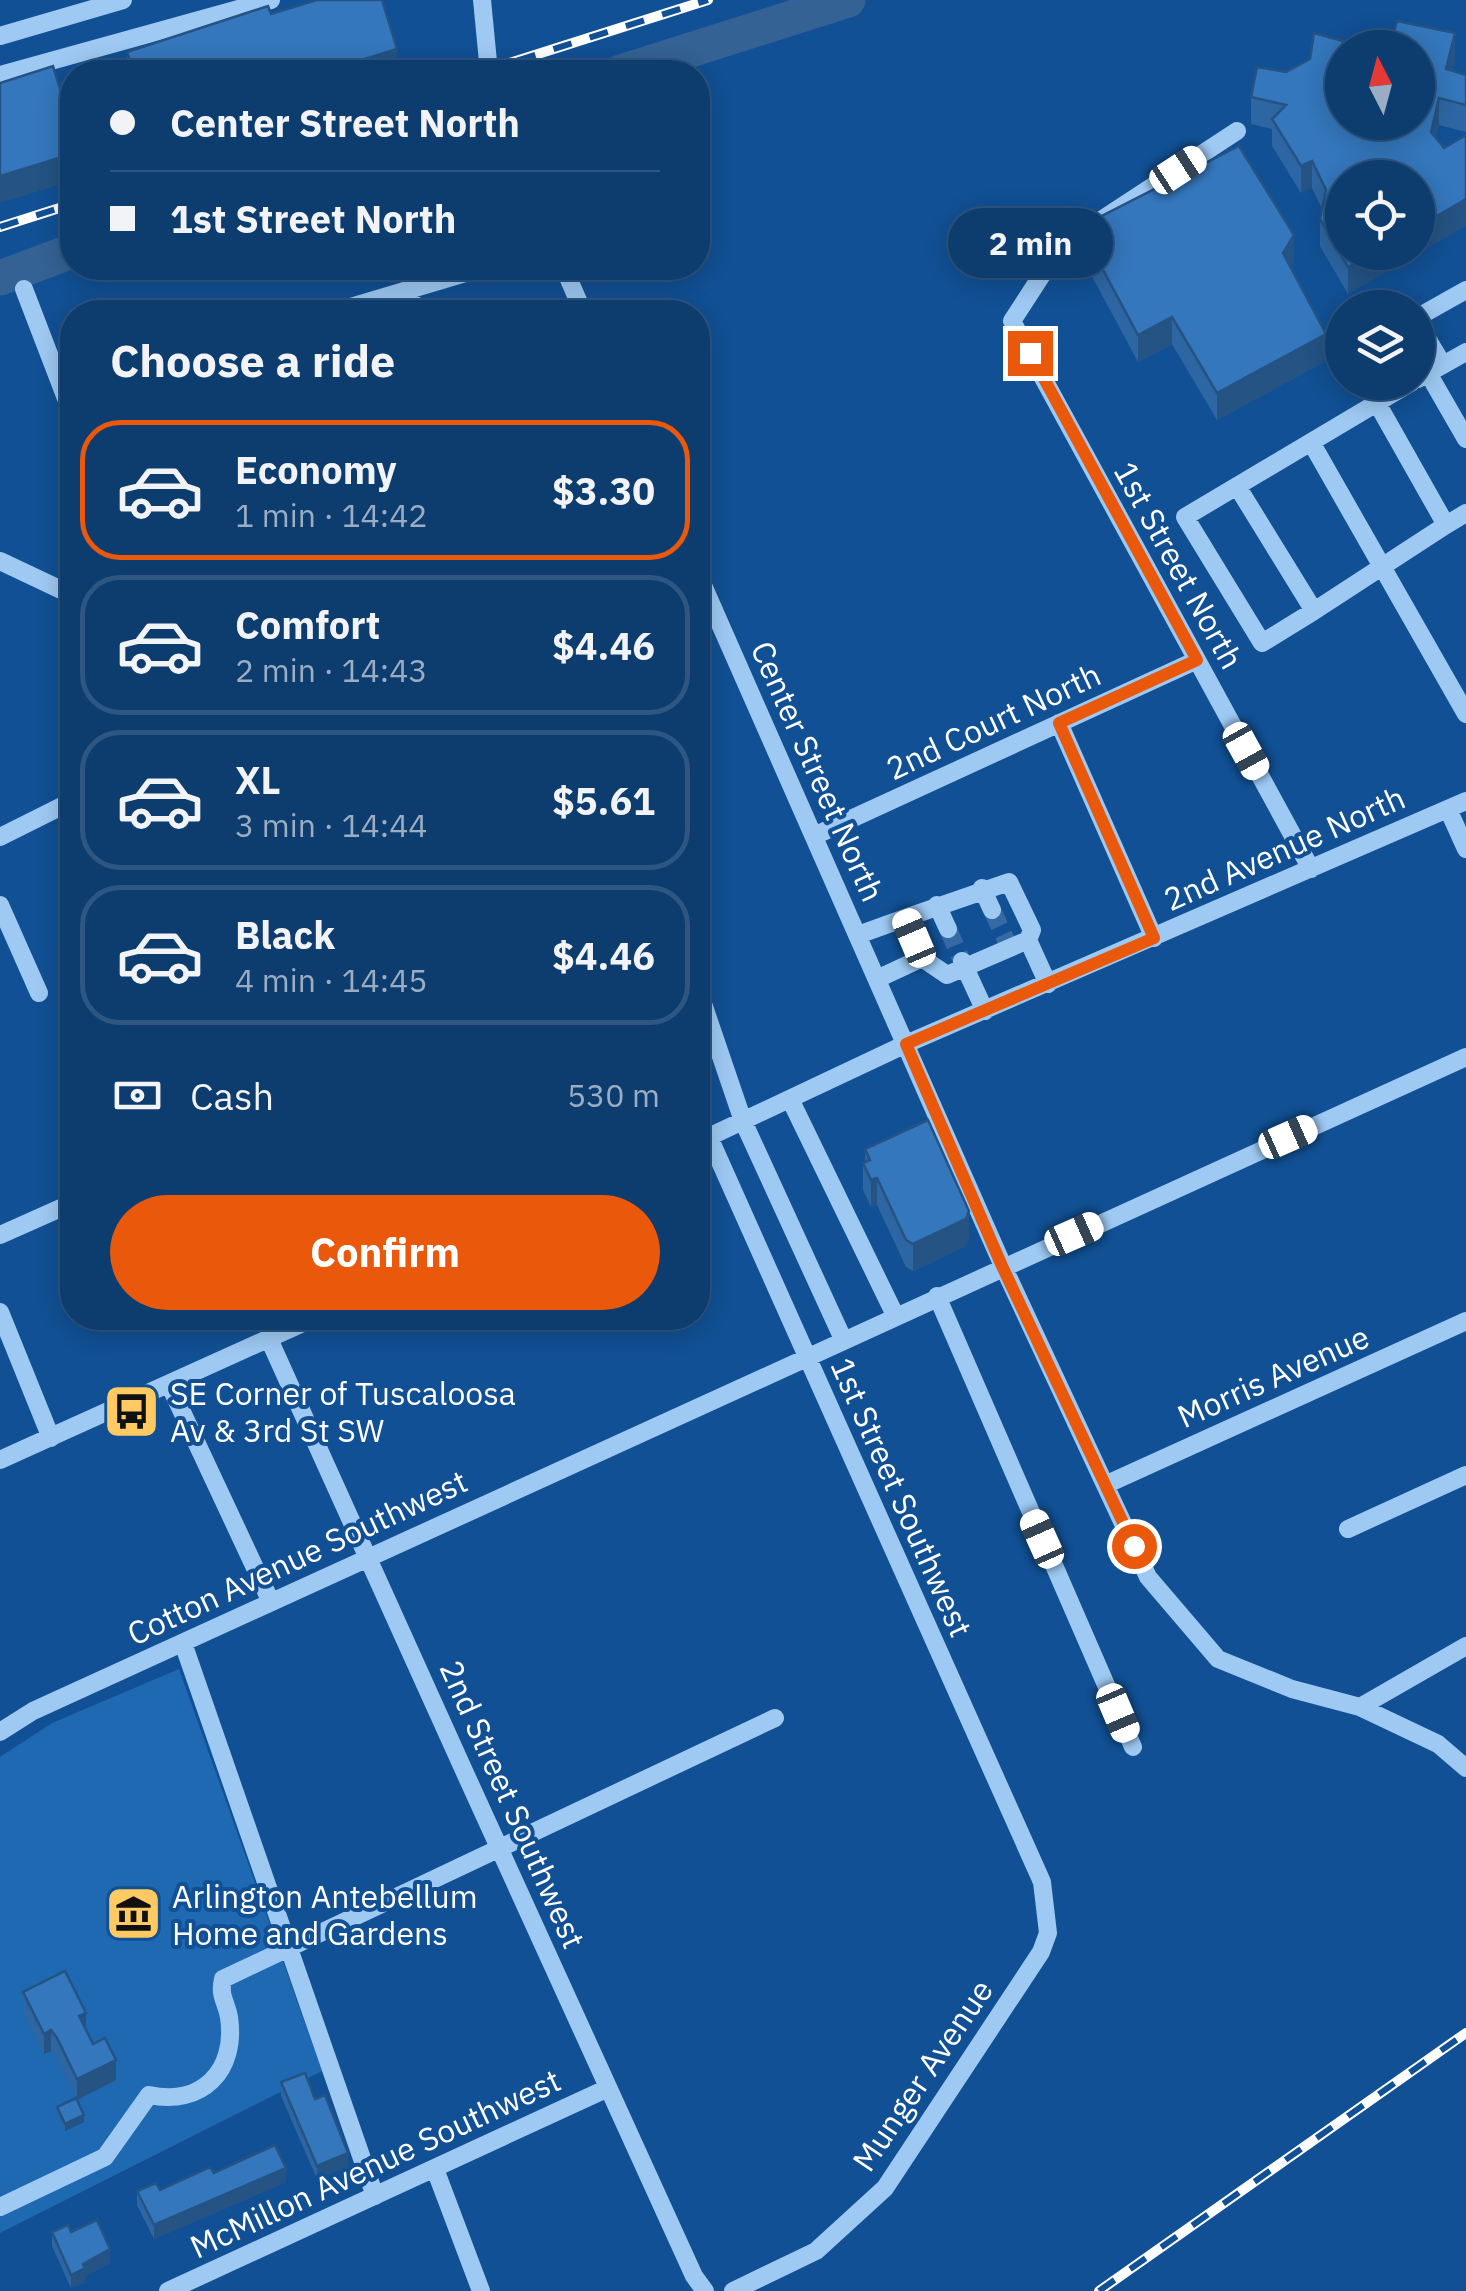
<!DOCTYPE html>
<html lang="en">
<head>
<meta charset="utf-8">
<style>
  :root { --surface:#0d3c6f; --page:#1b4777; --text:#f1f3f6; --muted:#9aadc3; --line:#2d5682; --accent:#ea580c }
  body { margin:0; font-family:"IBM Plex Sans",sans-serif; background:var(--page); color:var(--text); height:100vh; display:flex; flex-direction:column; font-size:38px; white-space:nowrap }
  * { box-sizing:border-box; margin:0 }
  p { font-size:32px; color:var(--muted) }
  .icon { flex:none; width:55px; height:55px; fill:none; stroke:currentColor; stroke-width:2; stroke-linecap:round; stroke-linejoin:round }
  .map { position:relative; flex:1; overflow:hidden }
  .sheet { position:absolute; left:60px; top:300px; width:650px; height:1030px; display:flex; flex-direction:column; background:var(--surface); border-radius:40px; box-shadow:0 5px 25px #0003,0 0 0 2px var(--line) }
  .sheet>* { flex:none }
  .top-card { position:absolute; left:60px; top:60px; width:650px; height:220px; border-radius:40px; box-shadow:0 5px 25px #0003,0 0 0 2px var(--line); display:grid; align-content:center; height:220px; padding:0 50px; background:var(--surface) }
  .needle { width:65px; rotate:354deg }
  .controls { position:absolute; left:1325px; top:30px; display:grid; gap:20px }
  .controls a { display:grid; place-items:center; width:110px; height:110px; border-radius:50%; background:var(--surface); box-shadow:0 5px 25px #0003,0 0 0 2px var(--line); font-size:50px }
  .end { position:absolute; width:45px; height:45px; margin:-22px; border:12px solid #ea580c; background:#fff; box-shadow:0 0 0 5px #fff }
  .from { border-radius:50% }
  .bubble { position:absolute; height:70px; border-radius:35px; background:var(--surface); box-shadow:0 5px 25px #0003,0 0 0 2px var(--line); font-size:32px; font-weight:800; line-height:70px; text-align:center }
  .car { position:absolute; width:30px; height:60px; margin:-30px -15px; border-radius:12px; box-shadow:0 0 8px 2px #0007; background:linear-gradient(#fff 24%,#345 0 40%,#fff 0 76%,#345 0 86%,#fff 0) }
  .top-card b { display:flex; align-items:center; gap:35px; height:95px; font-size:38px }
  .top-card b+b { border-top:2px solid var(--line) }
  .top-card i { width:25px; height:25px; background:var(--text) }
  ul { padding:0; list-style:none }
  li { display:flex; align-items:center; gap:30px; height:140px; margin:0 20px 15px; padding:0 30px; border:5px solid var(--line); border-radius:40px }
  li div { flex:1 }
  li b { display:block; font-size:38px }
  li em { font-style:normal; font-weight:800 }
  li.current { border-color:var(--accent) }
  li>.icon { width:90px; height:90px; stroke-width:1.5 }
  h2 { padding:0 50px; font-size:45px; line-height:120px }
  .pay { display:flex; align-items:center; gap:25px; height:110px; padding:0 50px; font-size:38px }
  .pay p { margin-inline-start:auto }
  .button { display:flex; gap:20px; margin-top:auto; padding:20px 50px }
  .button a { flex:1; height:115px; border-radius:60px; background:var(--accent); color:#fff; font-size:40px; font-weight:800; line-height:115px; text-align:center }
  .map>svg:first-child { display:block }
</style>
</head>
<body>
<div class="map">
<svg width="1466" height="2291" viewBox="0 0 1466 2291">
  <rect width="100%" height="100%" fill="#115094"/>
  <!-- green -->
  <path fill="#1f68b2" d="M179 1669 322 2071 0 2233V1757L52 1723Z"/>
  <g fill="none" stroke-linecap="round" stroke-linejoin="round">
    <!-- river -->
    <path stroke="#346294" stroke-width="35" d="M621 72 848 0
      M0 278 72 251"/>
    <!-- minor-tunnel -->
    <path stroke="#356aa4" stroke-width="18" stroke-dasharray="18 9" stroke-linecap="butt" d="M992 910 1006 940
      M948 929 962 961"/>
    <!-- minor -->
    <path stroke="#9ec9f3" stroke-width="18" d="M482 0 489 72
      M0 36 123 0
      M0 75 271 0
      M1237 131 1060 247 1012 321 1311 869
      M564 268 583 312
      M24 289 72 414
      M408 290 416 312
      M334 312 482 268
      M1418 317 1466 290
      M1418 323 1443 365
      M1428 373 1466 439
      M1418 379 1466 352
      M1377 403 1446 525 1466 513
      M1311 442 1466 714
      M1237 486 1314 611 1262 643 1185 517 1412 382
      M0 561 72 595
      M698 574 1003 1266 1148 1577 1218 1659 1292 1689 1360 1707 1438 1744 1466 1768
      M1314 611 1446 525
      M1059 723 1154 938
      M1448 809 1466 849
      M814 836 1197 660
      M0 837 72 801
      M982 888 992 910
      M0 905 39 993
      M937 905 948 929
      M858 935 905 918
      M1028 940 947 975 922 958 905 918 1009 882 1032 930 1028 940 1048 984
      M962 961 985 1011
      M877 979 922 958
      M698 989 743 1121 843 1339
      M790 1099 895 1315
      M709 1137 1042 1882 1048 1933 1041 1952 885 2188 816 2251 733 2291
      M698 1142 906 1044 1466 801
      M0 1235 72 1203
      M937 1296 1133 1747
      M0 1312 51 1438
      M269 1339C411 1651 550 1965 694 2276L705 2291
      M169 1384 271 1602
      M0 1460 314 1318
      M1105 1485 1466 1321
      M1348 1529 1466 1475
      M183 1643 375 2196
      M1360 1707 1466 1646
      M0 1732 33 1711 1466 1057
      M435 2169 481 2291
      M0 2207 105 2157 149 2095C202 2106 237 2071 229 2017 226 2001 219 1996 223 1979L775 1718
      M168 2291 606 2089"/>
    <defs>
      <path id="rail" d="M481 72 708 0
        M0 227 72 204
        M1099 2291 1466 2033"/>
    </defs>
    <!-- rail casing -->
    <use href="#rail" stroke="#fff" stroke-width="10"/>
    <!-- rail -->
    <use href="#rail" stroke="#115094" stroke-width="6" stroke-dasharray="19" stroke-linecap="butt"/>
  </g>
  <!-- wall -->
  <path fill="#2d66a2" d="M271 14 397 72H127V52Z
    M1343 41 1341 75 1342 122 1354 127 1455 60 1452 71 1466 75V132L1439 125 1348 294 1320 246V219L1322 209 1312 188 1301 193 1272 146V129L1251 124V97L1286 72Z
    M1080 227 1294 262 1290 267 1326 361 1217 420 1172 344 1138 362 1080 254Z
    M865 1149 969 1238 966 1246 913 1271 906 1267 877 1205 871 1207 863 1190V1163L865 1162Z
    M23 1992 86 2030 93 2044 116 2080 77 2100 57 2059 51 2051 44 2054 23 2013Z
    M281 2082 315 2099 348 2167 317 2179 281 2096Z
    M57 2107 84 2122 65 2131 57 2114Z
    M214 2173 286 2182 154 2239 137 2205V2191L160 2190Z
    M52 2232H71L110 2263 85 2276V2282L71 2288 52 2246Z"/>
  <!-- shaded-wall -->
  <path fill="#245384" d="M1455 33V60L1446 96V69Z
    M1343 41 1342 70 1340 81 1342 79V106L1330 87 1338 67Z
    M397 49V72H323Z
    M1439 98V125L1431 159V132Z
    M72 154V181L0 203V176Z
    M1312 161V188L1301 193V166Z
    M1466 199V226L1348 294V267L1374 252H1418V227Z
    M1294 235V262L1283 280V253Z
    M1172 317V344L1138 362V335Z
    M1326 334V361L1217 420V393Z
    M877 1178V1205L871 1207V1180Z
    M969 1211V1238L966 1246 913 1271V1244Z
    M86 2013V2033L79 2016Z
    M51 2030V2051L44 2054V2034Z
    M116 2060V2080L77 2100V2079Z
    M84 2115V2122L65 2131V2124Z
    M348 2153V2167L317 2179V2166Z
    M286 2168V2182L154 2239V2225Z
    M110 2249V2263L85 2276V2282L71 2288V2275L83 2264Z"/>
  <!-- building -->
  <path fill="#3477bc" stroke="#245384" stroke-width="2.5" d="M317 0H382L397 49 323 72H134L127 52 268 6 271 14Z
    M1397 21 1455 33 1446 69 1466 75V105L1439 98 1431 132 1444 148 1466 135V199L1418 227V178H1342V252H1374L1348 267 1320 219 1326 190 1312 161 1301 166 1272 119 1286 105 1251 97 1257 67 1286 72 1310 59 1314 33 1343 41 1338 67 1342 79 1330 87 1342 107V122H1352L1354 127 1361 122H1418V48H1390Z
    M53 66 72 128V154L0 176V83Z
    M1239 146 1294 235 1283 253 1326 334 1217 393 1172 317 1138 335 1080 227Z
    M928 1120 969 1211 966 1219 913 1244 906 1240 877 1178 871 1180 863 1163 870 1160 865 1149Z
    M65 1971 86 2013 79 2016 93 2044 105 2038 116 2060 77 2079 57 2038 51 2030 44 2034 23 1992Z
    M305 2073 315 2099 325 2095 348 2153 317 2166 281 2082Z
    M76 2098 84 2115 65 2124 57 2107Z
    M275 2145 286 2168 154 2225 137 2191 156 2183 160 2190 210 2167 214 2173Z
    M97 2220 110 2249 83 2264 85 2268 71 2275 52 2232 68 2225 71 2232Z"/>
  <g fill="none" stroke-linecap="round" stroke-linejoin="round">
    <!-- route -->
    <path stroke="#ea580c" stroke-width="12" d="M1030 353 1197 660 1059 723 1154 938 906 1044 1002 1266 1134 1546"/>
  </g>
  <!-- icons -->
  <defs>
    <symbol id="bus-square" viewBox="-11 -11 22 22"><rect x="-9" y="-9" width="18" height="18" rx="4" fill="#ffca61" stroke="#115094"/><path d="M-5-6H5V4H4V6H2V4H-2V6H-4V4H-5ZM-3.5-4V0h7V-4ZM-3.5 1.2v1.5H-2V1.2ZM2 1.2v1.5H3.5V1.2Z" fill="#111"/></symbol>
    <symbol id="museum-square" viewBox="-11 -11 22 22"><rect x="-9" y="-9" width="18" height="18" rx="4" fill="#ffca61" stroke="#115094"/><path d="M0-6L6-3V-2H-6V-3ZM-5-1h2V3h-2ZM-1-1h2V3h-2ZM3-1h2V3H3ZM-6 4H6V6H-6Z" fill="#111"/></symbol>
  </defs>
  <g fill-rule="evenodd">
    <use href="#bus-square" x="100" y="1380" width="63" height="63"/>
    <use href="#museum-square" x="102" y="1882" width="63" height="63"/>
  </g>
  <g text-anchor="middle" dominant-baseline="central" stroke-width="8" stroke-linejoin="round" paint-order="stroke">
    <!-- street labels -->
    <g font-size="32" fill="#fff" stroke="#115094">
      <text transform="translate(1179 565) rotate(61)">1st Street North</text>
      <text transform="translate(993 721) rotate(-25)">2nd Court North</text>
      <text transform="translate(818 771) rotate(66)">Center Street North</text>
      <text transform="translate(1284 848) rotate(-24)">2nd Avenue North</text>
      <text transform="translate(1273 1376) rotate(-24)">Morris Avenue</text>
      <text transform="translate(902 1497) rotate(66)">1st Street Southwest</text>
      <text transform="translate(297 1557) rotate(-25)">Cotton Avenue Southwest</text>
      <text transform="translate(513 1804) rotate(66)">2nd Street Southwest</text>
      <text transform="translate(922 2075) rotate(-56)">Munger Avenue</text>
      <text transform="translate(375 2163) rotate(-25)">McMillon Avenue Southwest</text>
    </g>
    <!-- poi labels -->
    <g font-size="32" fill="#fff" stroke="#115094" text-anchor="start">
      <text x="170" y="1393">SE Corner of Tuscaloosa<tspan x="170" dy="37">Av &amp; 3rd St SW</tspan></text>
      <text x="172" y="1896">Arlington Antebellum<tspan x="172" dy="37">Home and Gardens</tspan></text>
    </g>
  </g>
</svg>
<div class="controls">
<a><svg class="needle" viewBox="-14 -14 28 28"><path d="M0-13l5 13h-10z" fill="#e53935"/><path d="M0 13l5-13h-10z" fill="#9aadc3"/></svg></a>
<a><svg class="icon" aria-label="locate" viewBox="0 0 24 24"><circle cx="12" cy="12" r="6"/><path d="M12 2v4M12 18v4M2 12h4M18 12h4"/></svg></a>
<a><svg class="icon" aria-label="layers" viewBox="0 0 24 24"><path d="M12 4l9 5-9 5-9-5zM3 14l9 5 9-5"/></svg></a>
</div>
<i class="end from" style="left:1134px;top:1546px"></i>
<i class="end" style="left:1030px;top:353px"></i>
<div class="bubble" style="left:948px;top:208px;width:165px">2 min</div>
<i class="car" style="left:1178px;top:170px;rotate:57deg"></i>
<i class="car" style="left:1246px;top:751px;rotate:151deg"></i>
<i class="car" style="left:914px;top:938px;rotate:337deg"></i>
<i class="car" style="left:1288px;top:1137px;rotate:66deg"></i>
<i class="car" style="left:1074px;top:1234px;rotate:66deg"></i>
<i class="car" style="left:1042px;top:1539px;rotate:336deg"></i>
<i class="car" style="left:1118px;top:1713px;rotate:157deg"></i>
<div class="top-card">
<b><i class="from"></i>Center Street North</b>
<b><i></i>1st Street North</b>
</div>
<section class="sheet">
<h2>Choose a ride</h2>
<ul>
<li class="current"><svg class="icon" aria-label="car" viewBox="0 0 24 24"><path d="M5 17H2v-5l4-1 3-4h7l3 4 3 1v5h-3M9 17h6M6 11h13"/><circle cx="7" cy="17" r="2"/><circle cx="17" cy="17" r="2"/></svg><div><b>Economy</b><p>1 min · 14:42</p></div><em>$3.30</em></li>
<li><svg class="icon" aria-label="car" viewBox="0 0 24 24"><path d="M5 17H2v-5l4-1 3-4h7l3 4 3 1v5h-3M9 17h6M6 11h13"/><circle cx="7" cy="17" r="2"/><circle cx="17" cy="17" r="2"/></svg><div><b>Comfort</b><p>2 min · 14:43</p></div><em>$4.46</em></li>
<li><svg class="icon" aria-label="car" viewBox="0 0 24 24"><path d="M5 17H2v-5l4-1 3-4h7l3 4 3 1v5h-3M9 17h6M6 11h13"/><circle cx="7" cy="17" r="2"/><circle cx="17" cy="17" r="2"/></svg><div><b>XL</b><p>3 min · 14:44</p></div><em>$5.61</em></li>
<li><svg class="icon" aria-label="car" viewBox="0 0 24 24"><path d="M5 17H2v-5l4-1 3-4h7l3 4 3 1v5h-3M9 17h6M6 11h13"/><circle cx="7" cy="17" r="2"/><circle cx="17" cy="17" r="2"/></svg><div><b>Black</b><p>4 min · 14:45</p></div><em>$4.46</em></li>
</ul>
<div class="pay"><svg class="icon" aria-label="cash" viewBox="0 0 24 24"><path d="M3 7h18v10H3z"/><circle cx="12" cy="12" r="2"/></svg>Cash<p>530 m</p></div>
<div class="button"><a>Confirm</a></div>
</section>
</div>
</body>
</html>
